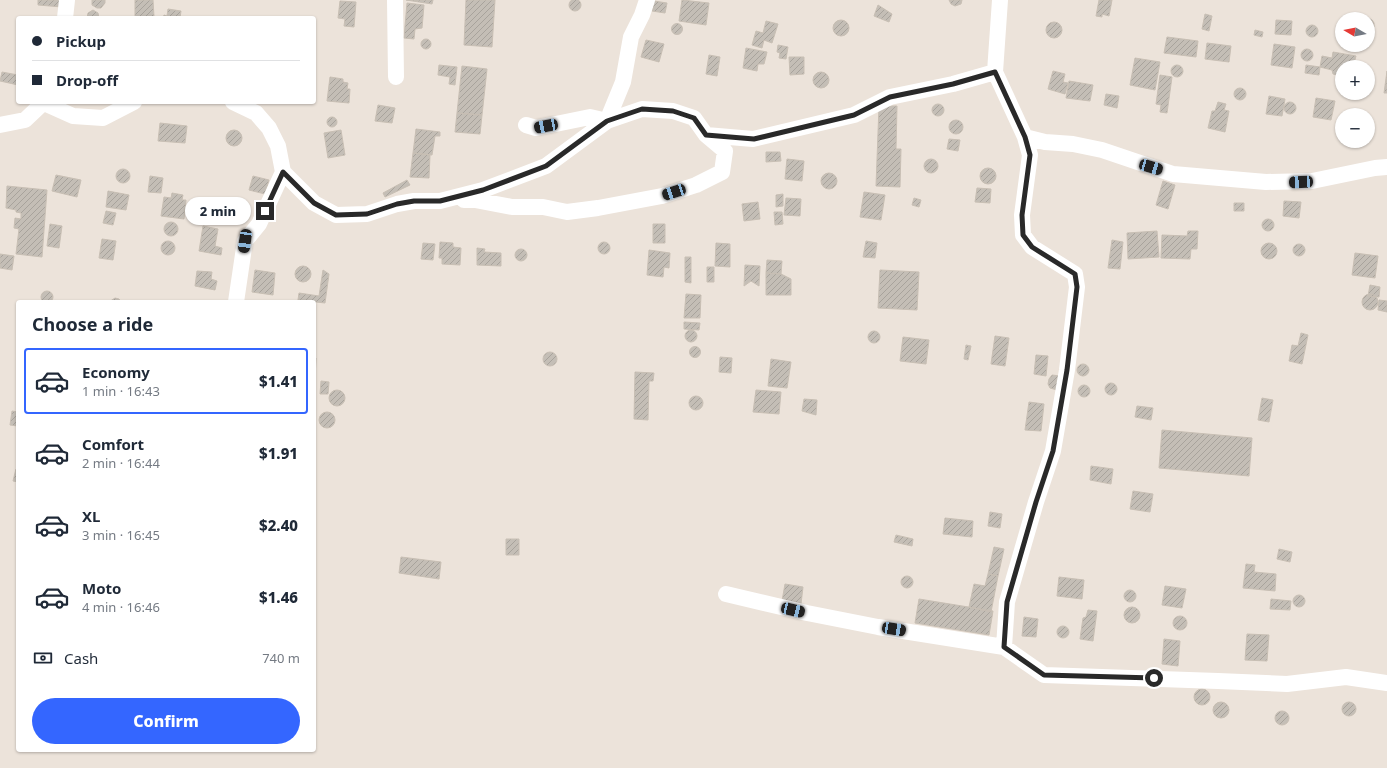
<!DOCTYPE html>
<html lang="en">
<head>
<meta charset="utf-8">
<style>
  :root { --surface:#fff; --page:#f6f6f7; --text:#1f2937; --muted:#747a83; --line:#e0e1e3; --accent:#3466ff }
  body { margin:0; font-family:"Noto Sans",sans-serif; background:var(--page); color:var(--text); height:100vh; display:flex; flex-direction:column; font-size:15px; white-space:nowrap }
  * { box-sizing:border-box; margin:0 }
  p { font-size:13px; color:var(--muted) }
  .icon { flex:none; width:22px; height:22px; fill:none; stroke:currentColor; stroke-width:2; stroke-linecap:round; stroke-linejoin:round }
  .map { position:relative; flex:1; overflow:hidden }
  .drawer { position:absolute; left:16px; top:300px; width:300px; height:452px; display:flex; flex-direction:column; background:var(--surface); border-radius:4px; box-shadow:0 1px 3px #0004 }
  .drawer>* { flex:none }
  .hud { position:absolute; left:16px; top:16px; width:300px; height:88px; border-radius:4px; box-shadow:0 1px 3px #0004; display:grid; align-content:center; height:88px; padding:0 16px; background:var(--surface) }
  .needle { width:26px; rotate:280deg }
  .tools { position:absolute; left:1335px; top:12px; display:grid; gap:8px }
  .tools a { display:grid; place-items:center; width:40px; height:40px; border-radius:50%; background:var(--surface); box-shadow:0 1px 3px #0004; font-size:20px }
  .end { position:absolute; width:18px; height:18px; margin:-9px; border:5px solid #292929; background:#fff; box-shadow:0 0 0 2px #fff }
  .from { border-radius:50% }
  .bubble { position:absolute; height:28px; border-radius:14px; background:var(--surface); box-shadow:0 1px 3px #0004; font-size:13px; font-weight:800; line-height:28px; text-align:center }
  .car { position:absolute; width:12px; height:24px; margin:-12px -6px; border-radius:5px; box-shadow:0 0 3px 1px #0007; background:linear-gradient(#222 24%,#8ab4d8 0 40%,#222 0 76%,#8ab4d8 0 86%,#222 0) }
  .hud b { display:flex; align-items:center; gap:14px; height:38px; font-size:15px }
  .hud b+b { border-top:1px solid var(--line) }
  .hud i { width:10px; height:10px; background:var(--text) }
  ul { padding:0; list-style:none }
  li { display:flex; align-items:center; gap:12px; height:66px; margin:0 8px 6px; padding:0 8px; border:2px solid transparent; border-radius:4px }
  li div { flex:1 }
  li b { display:block; font-size:15px }
  li em { font-style:normal; font-weight:800 }
  li.current { border-color:var(--accent) }
  li>.icon { width:36px; height:36px; stroke-width:1.5 }
  h2 { padding:0 16px; font-size:18px; line-height:48px }
  .pay { display:flex; align-items:center; gap:10px; height:44px; padding:0 16px; font-size:15px }
  .pay p { margin-inline-start:auto }
  .action { display:flex; gap:8px; margin-top:auto; padding:8px 16px }
  .action a { flex:1; height:46px; border-radius:24px; background:var(--accent); color:#fff; font-size:16px; font-weight:800; line-height:46px; text-align:center }
  .map>svg:first-child { display:block }
</style>
</head>
<body>
<div class="map">
<svg width="1387" height="768" viewBox="0 0 1387 768">
  <defs>
    <pattern id="building-hatch" width="6" height="6" patternUnits="userSpaceOnUse"><rect width="6" height="6" fill="#c4beb6"/><path d="M-1 1l2-2M0 6l6-6M5 7l2-2" fill="none" stroke="#a8a39c"/></pattern>
  </defs>
  <rect width="100%" height="100%" fill="#ece3da"/>
  <!-- building -->
  <path fill="url(#building-hatch)" stroke="#c8bfb4" d="M569 5a6 6 0 1 1 12 0a6 6 0 1 1-12 0Z
    M38 0H62V7L38 5Z
    M92 0H105V3L101 8H97L92 5Z
    M135 0H153L154 17 135 18Z
    M406 0H433L432 4Z
    M466 0H495L492 47 464 45Z
    M682 0 709 3 706 25 679 21Z
    M949 0H962L961 4 955 6 951 4Z
    M1099 0H1112L1109 16 1102 14V17L1096 16Z
    M340 1 356 2 354 27 344 26 345 19 338 18Z
    M654 1 667 3 665 13 652 11Z
    M407 3 424 5 422 28 415 29 414 39 404 38Z
    M878 5 892 14 889 22 874 16Z
    M168 9 181 11 180 18H163L164 15 167 16Z
    M93 10 98 13 99 18H87L88 13Z
    M1205 14 1212 16 1209 31 1202 29Z
    M1368 18 1372 20 1374 23V27L1369 31H1368V19H1365Z
    M833 28a8 8 0 1 1 16 0a8 8 0 1 1-16 0Z
    M1276 20 1292 21 1291 35 1275 34Z
    M766 21 778 24 772 43 764 40 762 48 752 45 756 31 763 33Z
    M1046 30a8 8 0 1 1 16 0a8 8 0 1 1-16 0Z
    M671.5 29a5.5 5.5 0 1 1 11 0a5.5 5.5 0 1 1-11 0Z
    M1306 31a6 6 0 1 1 12 0a6 6 0 1 1-12 0Z
    M1255 30 1263 32 1262 37 1254 35Z
    M1167 37 1198 41 1196 57 1164 53Z
    M421 44a5 5 0 1 1 10 0a5 5 0 1 1-10 0Z
    M646 40 664 44 659 62 641 57Z
    M1207 43 1231 46 1229 62 1205 59Z
    M1274 44 1295 47 1292 68 1271 65Z
    M778 45 788 47 786 59 779 58 780 53 777 52Z
    M746 48 767 52 764 64H758L757 71 743 68Z
    M1301 55a6 6 0 1 1 12 0a6 6 0 1 1-12 0Z
    M1333 52 1356 56 1353 67H1342V76L1333 74 1332 70 1320 67 1322 56 1332 58Z
    M709 55 720 57 717 76 706 74Z
    M789 57H804V74L790 75Z
    M1135 58 1160 62 1155 90 1130 85Z
    M1171 71a6 6 0 1 1 12 0a6 6 0 1 1-12 0Z
    M439 65 457 67 455 85 449 84 450 77 438 75Z
    M1306 65 1320 67 1319 75 1305 73Z
    M462 66 487 69 482 115 457 113Z
    M1053 71 1065 74 1063 82 1068 83 1065 94 1048 89Z
    M1387 71V93H1384Z
    M2 72 18 75V85L0 81Z
    M813 80a8 8 0 1 1 16 0a8 8 0 1 1-16 0Z
    M1160 75 1172 77 1167 113 1160 112 1161 105 1156 104Z
    M330 77 343 79V82L348 83 347 89H350L349 103 327 101Z
    M1069 81 1093 85 1090 101 1066 98Z
    M1234 94a6 6 0 1 1 12 0a6 6 0 1 1-12 0Z
    M1106 94 1119 96 1117 108 1104 105Z
    M1269 96 1285 99 1282 116 1266 114Z
    M1316 98 1335 101 1331 120 1313 117Z
    M1284 108a6 6 0 1 1 12 0a6 6 0 1 1-12 0Z
    M1218 102 1226 104 1224 110 1229 111 1225 132 1208 128 1212 111H1215Z
    M932 110a6 6 0 1 1 12 0a6 6 0 1 1-12 0Z
    M378 105 395 108 392 123 375 121Z
    M879 106H897L896 149H901L900 187 876 186Z
    M457 113 482 115 480 134 455 132Z
    M327 122a5 5 0 1 1 10 0a5 5 0 1 1-10 0Z
    M949 127a7 7 0 1 1 14 0a7 7 0 1 1-14 0Z
    M160 123 187 126 185 143 158 141Z
    M416 129 440 132V136H435L432 155 413 153Z
    M226 138a8 8 0 1 1 16 0a8 8 0 1 1-16 0Z
    M341 130 345 155 328 158 324 133Z
    M949 139 960 140 958 151 947 149Z
    M766 152H780L781 161 766 162Z
    M413 153 430 155 429 178 410 177Z
    M787 159 804 161 802 181 785 179Z
    M924 166a7 7 0 1 1 14 0a7 7 0 1 1-14 0Z
    M980 176a8 8 0 1 1 16 0a8 8 0 1 1-16 0Z
    M116 176a7 7 0 1 1 14 0a7 7 0 1 1-14 0Z
    M821 181a8 8 0 1 1 16 0a8 8 0 1 1-16 0Z
    M56 175 81 180 77 197 52 191Z
    M150 176 163 178 161 193 148 192Z
    M253 176 269 180 265 194 249 190Z
    M407 180 410 185 385 197 383 193Z
    M1163 181 1175 185 1168 209 1156 205Z
    M7 186 47 190 42 257 16 254 19 229 14 228 15 218 21 219V213L16 212V210L6 208Z
    M977 188 991 189 990 203 975 202Z
    M108 191 129 195 126 210 106 207Z
    M864 192 885 195 881 220 860 217Z
    M172 193 183 195 182 200H186L184 219 161 216 164 197 171 198Z
    M783 194V206L776 207V195Z
    M786 198 801 199 800 216 784 215Z
    M914 198 921 200 919 207 912 205Z
    M1284 201 1301 202 1299 218 1283 216Z
    M195 208a7 7 0 1 1 14 0a7 7 0 1 1-14 0Z
    M758 202 760 219 744 221 742 204Z
    M1234 203H1244V211H1234Z
    M106 211 116 213 113 225 103 223Z
    M774 212H782L783 224 775 225Z
    M1262 225a6 6 0 1 1 12 0a6 6 0 1 1-12 0Z
    M164 229a7 7 0 1 1 14 0a7 7 0 1 1-14 0Z
    M50 224 62 226 59 248 47 246Z
    M653 224H665V243H653Z
    M203 226 218 229 215 246 222 248 221 255 199 251Z
    M1157 231 1159 257 1128 259 1127 233Z
    M1188 231H1198L1197 249H1191L1190 259 1161 258 1162 235 1187 236Z
    M102 239 116 241 113 260 99 258Z
    M1112 240 1123 242 1120 269 1108 268Z
    M866 241 877 243 875 258 863 257Z
    M161 248a7 7 0 1 1 14 0a7 7 0 1 1-14 0Z
    M598 248a6 6 0 1 1 12 0a6 6 0 1 1-12 0Z
    M440 242 453 243V247L461 248 460 265 442 264V258H439Z
    M423 243 435 244 433 260 421 259Z
    M716 243 730 244V267L715 266Z
    M1261 251a8 8 0 1 1 16 0a8 8 0 1 1-16 0Z
    M1293 250a6 6 0 1 1 12 0a6 6 0 1 1-12 0Z
    M477 248 485 249 484 252 501 253V266L477 265Z
    M515 255a6 6 0 1 1 12 0a6 6 0 1 1-12 0Z
    M649 250 670 253 669 268 664 267 663 277 647 275Z
    M1355 253 1378 256 1375 278 1352 275Z
    M0 254 14 256 12 270 0 268Z
    M685 257H691V283L685 282Z
    M767 260 782 261 781 274 766 273Z
    M745 265 760 266 759 286 751 281 744 286Z
    M295 274a8 8 0 1 1 16 0a8 8 0 1 1-16 0Z
    M707 267H714V282H707Z
    M255 270 275 273 273 295 252 292Z
    M323 270 329 274 325 303 298 300 299 293 319 296Z
    M880 270 919 272 917 310 878 308Z
    M197 271 212 272 211 279 217 281 215 290 195 286Z
    M766 273 781 274 791 279V295H766Z
    M1370 285 1380 287 1379 297 1368 296Z
    M41 297a6 6 0 1 1 12 0a6 6 0 1 1-12 0Z
    M686 294 701 295 700 318H684Z
    M1362 302a8 8 0 1 1 16 0a8 8 0 1 1-16 0Z
    M115 298 119 299 121 302H109Z
    M1379 300 1387 301V312L1378 310Z
    M684 322 700 323 699 330 684 329Z
    M685 336a6 6 0 1 1 12 0a6 6 0 1 1-12 0Z
    M868 337a6 6 0 1 1 12 0a6 6 0 1 1-12 0Z
    M1301 333 1308 335 1302 364 1289 361 1292 345 1298 346Z
    M995 336 1009 338 1005 366 991 364Z
    M903 337 929 340 926 364 900 361Z
    M966 345 971 346 968 360 964 359Z
    M689.5 352a5.5 5.5 0 1 1 11 0a5.5 5.5 0 1 1-11 0Z
    M543 359a7 7 0 1 1 14 0a7 7 0 1 1-14 0Z
    M1036 355 1048 356 1046 376 1034 374Z
    M720 357 732 358 731 373 719 372Z
    M314 358H316L315 379 314 378Z
    M771 359 791 362 787 388 768 386Z
    M1077 370a6 6 0 1 1 12 0a6 6 0 1 1-12 0Z
    M635 372 654 373 653 381H649L648 420 634 419Z
    M1052 375 1060 376 1057 390 1050 388 1048 384 1049 379Z
    M321 381 329 382 328 394H320Z
    M1105 389a6 6 0 1 1 12 0a6 6 0 1 1-12 0Z
    M1078 391a6 6 0 1 1 12 0a6 6 0 1 1-12 0Z
    M329 398a8 8 0 1 1 16 0a8 8 0 1 1-16 0Z
    M756 390 781 392 779 414 753 412Z
    M689 403a7 7 0 1 1 14 0a7 7 0 1 1-14 0Z
    M1262 398 1273 400 1269 422 1258 420Z
    M804 399 817 400 816 415 802 411Z
    M1029 402 1044 404 1041 431 1025 430Z
    M1137 406 1153 408 1151 420 1135 417Z
    M12 411 18 412V426L10 425Z
    M319 420a8 8 0 1 1 16 0a8 8 0 1 1-16 0Z
    M1162 430 1252 438 1249 476 1159 468Z
    M1091 466 1113 469 1111 484 1090 480Z
    M16 469H18V482L13 481Z
    M1133 491 1153 494 1150 512 1130 509Z
    M990 512 1002 514 1000 528 988 526Z
    M945 518 973 521 972 537 943 534Z
    M896 535 913 539 912 546 894 542Z
    M506 539H519V555H506Z
    M994 547 1004 549 998 576 988 574Z
    M1279 549 1292 552 1290 562 1277 559Z
    M401 557 441 562 439 579 399 573Z
    M1246 564 1255 565 1254 572 1276 574 1275 591 1243 588Z
    M988 574 998 576 991 612 969 607 974 584 985 586Z
    M901 582a6 6 0 1 1 12 0a6 6 0 1 1-12 0Z
    M1059 577 1084 580 1082 599 1057 596Z
    M785 584 803 587 801 604 782 601Z
    M1165 586 1186 589 1182 608 1162 605Z
    M1124 596a6 6 0 1 1 12 0a6 6 0 1 1-12 0Z
    M1293 601a6 6 0 1 1 12 0a6 6 0 1 1-12 0Z
    M919 599 993 611 989 635 915 623Z
    M1271 599 1291 601 1290 610 1270 609Z
    M1124 615a8 8 0 1 1 16 0a8 8 0 1 1-16 0Z
    M1088 610 1097 611 1093 641 1080 639 1083 618 1086 617Z
    M1173 623a7 7 0 1 1 14 0a7 7 0 1 1-14 0Z
    M1024 617 1038 619 1036 637 1022 636Z
    M1057 632a6 6 0 1 1 12 0a6 6 0 1 1-12 0Z
    M1247 634 1269 635 1267 661 1245 660Z
    M1164 639 1180 641 1178 666 1162 664Z
    M1194 697a8 8 0 1 1 16 0a8 8 0 1 1-16 0Z
    M1342 709a7 7 0 1 1 14 0a7 7 0 1 1-14 0Z
    M1213 710a8 8 0 1 1 16 0a8 8 0 1 1-16 0Z
    M1275 718a7 7 0 1 1 14 0a7 7 0 1 1-14 0Z"/>
  <g fill="none" stroke-linecap="round" stroke-linejoin="round">
    <!-- street -->
    <path stroke="#fff" stroke-width="16" d="M395 0 396 77
      M1000 0 995 72 1025 137 1030 155 1022 215 1023 235 1032 247 1075 274 1077 287 1067 370 1053 451 1036 502 1007 602 1004 647
      M65 18 67 0
      M233 102 256 113 269 128 278 146 283 172 259 224 245 241 236 302
      M44 103 73 116 103 118 134 102
      M0 125 25 120 44 102
      M526 125 536 128 590 117 607 121 623 82 631 37 642 15 647 0
      M1025 137 1045 142 1073 144 1102 150 1173 174 1266 182 1312 181 1375 168 1387 167
      M283 172 314 203 336 215 367 214 397 204 414 201H440L483 190 546 166 607 121 642 109 673 111 694 118 706 135 753 139 854 115 890 97 953 84 995 72
      M464 200H475L512 207H543L567 212 598 208 662 196 696 185 722 172 725 151 706 135
      M726 594 807 613 878 627 1004 647 1044 675 1218 681 1287 684 1346 677 1387 683"/>
  </g>
  <g fill="none" stroke-linecap="round" stroke-linejoin="round">
    <!-- route -->
    <path stroke="#292929" stroke-width="5" d="M265 211 283 172 314 203 336 215 367 214 397 204 414 201H440L483 190 546 166 607 121 642 109 673 111 694 118 706 135 754 139 854 115 890 97 953 84 995 72 1025 137 1030 155 1022 215 1023 235 1032 247 1075 274 1077 287 1067 370 1053 451 1036 502 1007 602 1004 647 1044 675 1154 678"/>
  </g>
</svg>
<div class="tools">
<a><svg class="needle" viewBox="-14 -14 28 28"><path d="M0-13l5 13h-10z" fill="#e53935"/><path d="M0 13l5-13h-10z" fill="#747a83"/></svg></a>
<a>+</a>
<a>−</a>
</div>
<i class="end from" style="left:1154px;top:678px"></i>
<i class="end" style="left:265px;top:211px"></i>
<div class="bubble" style="left:185px;top:197px;width:66px">2 min</div>
<i class="car" style="left:546px;top:126px;rotate:259deg"></i>
<i class="car" style="left:1151px;top:167px;rotate:106deg"></i>
<i class="car" style="left:1301px;top:182px;rotate:267deg"></i>
<i class="car" style="left:674px;top:192px;rotate:252deg"></i>
<i class="car" style="left:245px;top:241px;rotate:188deg"></i>
<i class="car" style="left:793px;top:610px;rotate:103deg"></i>
<i class="car" style="left:894px;top:629px;rotate:99deg"></i>
<div class="hud">
<b><i class="from"></i>Pickup</b>
<b><i></i>Drop-off</b>
</div>
<section class="drawer">
<h2>Choose a ride</h2>
<ul>
<li class="current"><svg class="icon" aria-label="car" viewBox="0 0 24 24"><path d="M5 17H2v-5l4-1 3-4h7l3 4 3 1v5h-3M9 17h6M6 11h13"/><circle cx="7" cy="17" r="2"/><circle cx="17" cy="17" r="2"/></svg><div><b>Economy</b><p>1 min · 16:43</p></div><em>$1.41</em></li>
<li><svg class="icon" aria-label="car" viewBox="0 0 24 24"><path d="M5 17H2v-5l4-1 3-4h7l3 4 3 1v5h-3M9 17h6M6 11h13"/><circle cx="7" cy="17" r="2"/><circle cx="17" cy="17" r="2"/></svg><div><b>Comfort</b><p>2 min · 16:44</p></div><em>$1.91</em></li>
<li><svg class="icon" aria-label="car" viewBox="0 0 24 24"><path d="M5 17H2v-5l4-1 3-4h7l3 4 3 1v5h-3M9 17h6M6 11h13"/><circle cx="7" cy="17" r="2"/><circle cx="17" cy="17" r="2"/></svg><div><b>XL</b><p>3 min · 16:45</p></div><em>$2.40</em></li>
<li><svg class="icon" aria-label="car" viewBox="0 0 24 24"><path d="M5 17H2v-5l4-1 3-4h7l3 4 3 1v5h-3M9 17h6M6 11h13"/><circle cx="7" cy="17" r="2"/><circle cx="17" cy="17" r="2"/></svg><div><b>Moto</b><p>4 min · 16:46</p></div><em>$1.46</em></li>
</ul>
<div class="pay"><svg class="icon" aria-label="cash" viewBox="0 0 24 24"><path d="M3 7h18v10H3z"/><circle cx="12" cy="12" r="2"/></svg>Cash<p>740 m</p></div>
<div class="action"><a>Confirm</a></div>
</section>
</div>
</body>
</html>
